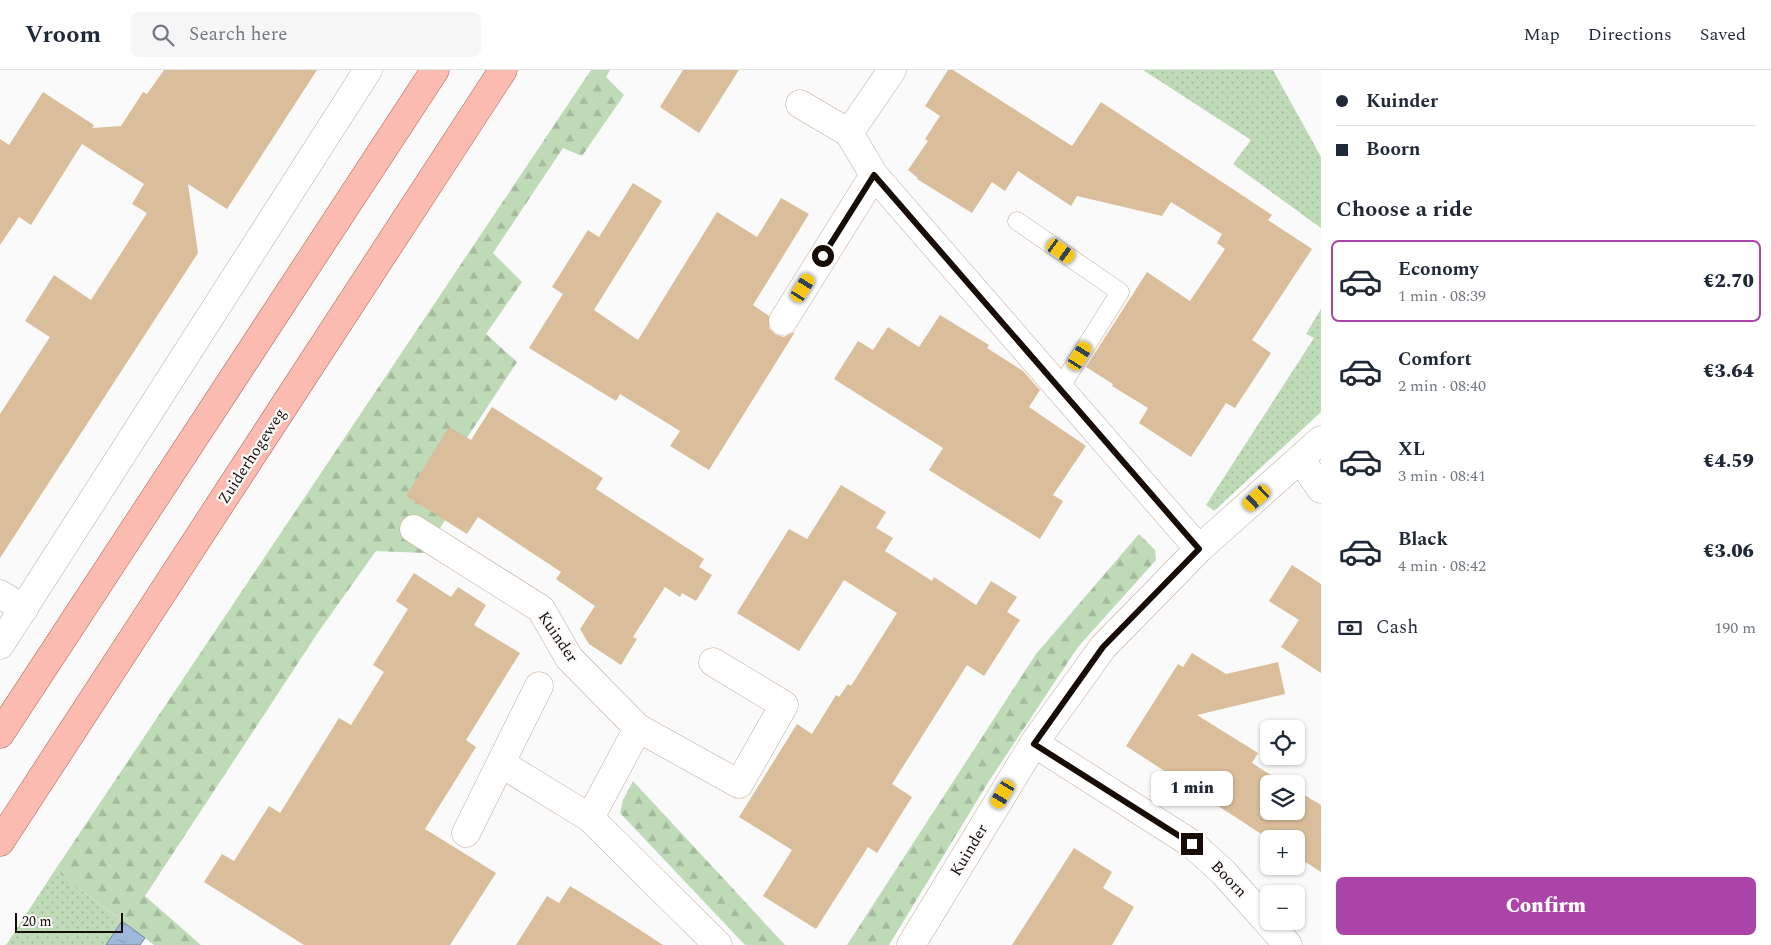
<!DOCTYPE html>
<html lang="en">
<head>
<meta charset="utf-8">
<style>
  :root { --surface:#fff; --page:#f6f6f7; --text:#1f2937; --muted:#747a83; --line:#e0e1e3; --accent:#ab44a8 }
  body { margin:0; font-family:Spectral,serif; background:var(--page); color:var(--text); height:100vh; display:flex; flex-direction:column; font-size:19px; white-space:nowrap }
  * { box-sizing:border-box; margin:0 }
  p { font-size:16px; color:var(--muted) }
  .icon { flex:none; width:28px; height:28px; fill:none; stroke:currentColor; stroke-width:2; stroke-linecap:round; stroke-linejoin:round }
  .map { position:relative; flex:1; overflow:hidden }
  .panel { display:flex; flex-direction:column; background:var(--surface); width:450px }
  .panel>* { flex:none }
  .guide { display:grid; align-content:center; height:110px; padding:0 15px; background:var(--surface) }
  .tools { position:absolute; left:1260px; top:650px; display:grid; gap:10px }
  .tools a { display:grid; place-items:center; width:45px; height:45px; border-radius:8px; background:var(--surface); box-shadow:0 1px 4px #0004; font-size:25px }
  .scale { position:absolute; left:15px; bottom:12px; width:108px; box-sizing:border-box; padding-left:5px; border:2px solid #170d06; border-top:0; font-size:14px; line-height:18px; white-space:nowrap; color:#170d06; -webkit-text-stroke:4px #fafafa; paint-order:stroke }
  .end { position:absolute; width:22px; height:22px; margin:-11px; border:6px solid #170d06; background:#fff; box-shadow:0 0 0 2px #fff }
  .from { border-radius:50% }
  .bubble { position:absolute; height:35px; border-radius:8px; background:var(--surface); box-shadow:0 1px 4px #0004; font-size:16px; font-weight:800; line-height:35px; text-align:center }
  .car { position:absolute; width:15px; height:30px; margin:-15px -8px; border-radius:6px; box-shadow:0 0 4px 1px #0007; background:linear-gradient(#f5c518 24%,#345 0 40%,#f5c518 0 76%,#345 0 86%,#f5c518 0) }
  .guide b { display:flex; align-items:center; gap:18px; height:48px; font-size:19px }
  .guide b+b { border-top:1px solid var(--line) }
  .guide i { width:12px; height:12px; background:var(--text) }
  ul { padding:0; list-style:none }
  li { display:flex; align-items:center; gap:15px; height:82px; margin:0 10px 8px; padding:0 5px; border:2px solid transparent; border-radius:8px }
  li div { flex:1 }
  li b { display:block; font-size:19px }
  li em { font-style:normal; font-weight:800 }
  li.on { border-color:var(--accent) }
  li>.icon { width:45px; height:45px; stroke-width:1.5 }
  h2 { padding:0 15px; font-size:22px; line-height:60px }
  .pay { display:flex; align-items:center; gap:12px; height:55px; padding:0 15px; font-size:19px }
  .pay p { margin-inline-start:auto }
  .button { display:flex; gap:10px; margin-top:auto; padding:10px 15px }
  .button a { flex:1; height:58px; border-radius:8px; background:var(--accent); color:#fff; font-size:20px; font-weight:800; line-height:58px; text-align:center }
  header { display:flex; align-items:center; gap:30px; box-sizing:border-box; height:70px; padding:0 25px; background:var(--surface); border-bottom:1px solid var(--line) }
  header strong { font-size:24px }
  nav { display:flex; gap:28px; margin-inline-start:auto; font-size:18px }
  .search { width:350px; height:45px; background:var(--page); display:flex; align-items:center; gap:12px; box-sizing:border-box; padding:0 18px; border-radius:8px; color:var(--muted); font-size:19px }
  main { display:flex; flex:1; min-height:0 }
  .map>svg:first-child { display:block }
</style>
</head>
<body>
<header>
<strong>Vroom</strong>
<div class="search"><svg class="icon" aria-label="search" viewBox="0 0 24 24"><circle cx="10" cy="10" r="6"/><path d="M15 15l6 6"/></svg>Search here</div>
<nav><a>Map</a><a>Directions</a><a>Saved</a></nav>
</header>
<main>
<div class="map">
<svg width="1321" height="875" viewBox="0 0 1321 875">
  <defs>
    <pattern id="grass-dots" width="8" height="8" patternUnits="userSpaceOnUse" patternTransform="scale(1.25)"><rect width="8" height="8" fill="#bedab7"/><path d="M2 2h.1M6 6h.1" fill="none" stroke="#a3ba9c" stroke-width="1.8" stroke-linecap="round"/></pattern>
    <pattern id="forest-firs" width="22" height="20" patternUnits="userSpaceOnUse" patternTransform="scale(1.25)"><rect width="22" height="20" fill="#bedab7"/><path d="M5 1l3.5 6h-7zM16 11l3.5 6h-7z" fill="#a3ba9c"/></pattern>
    <pattern id="water-ripples" width="26" height="14" patternUnits="userSpaceOnUse" patternTransform="scale(1.25)"><rect width="26" height="14" fill="#9db9da"/><path d="M2 4q2-2 4 0t4 0M15 11q2-2 4 0t4 0" fill="none" stroke="#869eba"/></pattern>
  </defs>
  <rect width="100%" height="100%" fill="#fafafa"/>
  <!-- grass -->
  <path fill="url(#grass-dots)" d="M1143 0H1273L1321 87V158L1233 94 1251 70Z
    M1321 239V342L1214 441 1206 435 1314 268 1306 264Z
    M55 800 122 851 106 875H6Z"/>
  <!-- forest -->
  <path fill="url(#forest-firs)" d="M591 0H610L606 7 624 25 582 86 563 78 493 183 522 212 486 264 517 292 430 424 445 450 425 483 376 481 319 561 145 826 201 875H154L55 800Z
    M1139 464 1155 480 1156 490 1078 577 989 711 889 875H847L1036 584Z
    M633 711 785 875H745L620 743 623 730Z"/>
  <!-- water -->
  <path fill="url(#water-ripples)" stroke="#75859a" d="M122 851 145 868 140 875H106Z"/>
  <!-- building -->
  <path fill="#dabe9b" d="M164 0H317L227 139 188 114 198 183 0 488V344L50 267 25 251 54 205 91 230 147 143 132 134 144 114 82 74 31 155 19 147 0 175V69L9 75 43 22 94 55 92 58 121 56 143 22 147 24Z
    M683 0H739L699 63 660 37Z
    M948 0H953L1072 76 1101 32 1272 145 1268 150 1312 179 1252 270 1271 283 1235 338 1226 333 1191 387 1139 353 1148 338 1112 316 1113 314 1086 297 1147 202 1190 231 1225 179 1217 173 1222 164 1171 132 1162 146 1077 126 1071 136 1018 101 1005 121 992 112 972 143 917 109 918 108 908 100 928 71 925 69 940 46 925 36Z
    M633 113 662 131 594 240 638 270 717 142 757 167 781 128 809 144 753 235 769 246V258L775 264 783 267 795 262 709 400 670 376 680 361 620 324 616 331 529 278 563 224 552 217 588 160 599 167Z
    M940 245 989 275 987 278 1023 301 1040 320 1029 337 1086 376 1053 425 1063 431 1040 469 929 400 943 378 834 309 858 271 873 280 888 257 919 277Z
    M492 337 603 408 596 419 704 489 699 497 712 505 696 531 682 523 680 527 665 517 633 567 637 569 621 595 589 574 580 559 595 536 556 509 561 502 478 447 467 464 406 426 449 357 471 370Z
    M841 415 886 442 876 458 893 468 885 481 932 511 934 507 976 535 991 511 1017 527 1007 542 1020 550 984 606 967 595 892 714 912 727 877 783 868 777 816 859 763 826 792 780 739 747 797 654 812 664 836 625 839 627 848 614 851 616 897 543 844 510 799 581 737 543 789 459 807 469Z
    M1292 495 1321 514V603L1281 577 1299 550 1269 531Z
    M414 503 451 527 458 517 486 535 474 555 520 583 466 670 476 677 425 759 496 803 450 875H304L204 812 222 784 234 791 269 736 280 743 339 648 351 655 384 602 373 595 408 539 396 531Z
    M1192 583 1226 604 1278 592 1285 624 1197 645 1258 683 1252 693 1285 714H1269V741H1296V720L1321 735V802L1296 786V769H1269L1126 676 1178 594 1183 597Z
    M1074 778 1112 802 1103 818 1134 837 1112 875H1012Z
    M570 816 614 843 663 875H516L547 826 559 833Z"/>
  <g fill="none" stroke-linecap="round" stroke-linejoin="round">
    <defs>
      <path id="service" d="M1017 151 1120 222 1060 318"/>
      <path id="minor" d="M800 34 849 63 874 105 1199 479
        M849 63 892 0
        M783 251 874 105
        M1300 389 1321 419
        M414 459 541 539 569 588 638 658 590 748 718 875
        M0 524 24 539
        M0 575 368 0
        M638 658 739 714 784 635 713 592
        M1034 673 1192 774 1223 802 1288 875
        M502 694 590 748
        M466 763 539 616
        M911 875 1034 673 1103 577 1199 479 1321 370"/>
      <path id="primary" d="M0 664 435 0
        M0 772 503 0"/>
    </defs>
    <!-- service casing -->
    <use href="#service" stroke="#c6a994" stroke-width="19"/>
    <!-- minor casing -->
    <use href="#minor" stroke="#c6a994" stroke-width="29"/>
    <!-- primary casing -->
    <use href="#primary" stroke="#aa6153" stroke-width="29"/>
    <!-- service -->
    <use href="#service" stroke="#fff" stroke-width="18"/>
    <!-- minor -->
    <use href="#minor" stroke="#fff" stroke-width="28"/>
    <!-- primary -->
    <use href="#primary" stroke="#fbbbb1" stroke-width="28"/>
  </g>
  <g fill="none" stroke-linecap="round" stroke-linejoin="round">
    <!-- route -->
    <path stroke="#170d06" stroke-width="6" d="M823 186 874 105 1199 479 1103 577 1034 674 1192 774"/>
  </g>
  <g text-anchor="middle" dominant-baseline="central" stroke-width="4.5" stroke-linejoin="round" paint-order="stroke">
    <!-- street labels -->
    <g font-size="16" fill="#170d06" stroke="#fafafa">
      <text transform="translate(252 386) rotate(-57)">Zuiderhogeweg</text>
      <text transform="translate(558 567) rotate(56)">Kuinder</text>
      <text transform="translate(969 780) rotate(-59)">Kuinder</text>
      <text transform="translate(1229 809) rotate(46)">Boorn</text>
    </g>
  </g>
</svg>
<div class="tools">
<a><svg class="icon" aria-label="locate" viewBox="0 0 24 24"><circle cx="12" cy="12" r="6"/><path d="M12 2v4M12 18v4M2 12h4M18 12h4"/></svg></a>
<a><svg class="icon" aria-label="layers" viewBox="0 0 24 24"><path d="M12 4l9 5-9 5-9-5zM3 14l9 5 9-5"/></svg></a>
<a>+</a>
<a>−</a>
</div>
<div class="scale">20 m</div>
<i class="end from" style="left:823px;top:186px"></i>
<i class="end" style="left:1192px;top:774px"></i>
<div class="bubble" style="left:1151px;top:701px;width:82px">1 min</div>
<i class="car" style="left:1061px;top:181px;rotate:125deg"></i>
<i class="car" style="left:803px;top:218px;rotate:32deg"></i>
<i class="car" style="left:1080px;top:286px;rotate:32deg"></i>
<i class="car" style="left:1257px;top:428px;rotate:228deg"></i>
<i class="car" style="left:1003px;top:724px;rotate:211deg"></i>
</div>
<section class="panel">
<div class="guide">
<b><i class="from"></i>Kuinder</b>
<b><i></i>Boorn</b>
</div>
<h2>Choose a ride</h2>
<ul>
<li class="on"><svg class="icon" aria-label="car" viewBox="0 0 24 24"><path d="M5 17H2v-5l4-1 3-4h7l3 4 3 1v5h-3M9 17h6M6 11h13"/><circle cx="7" cy="17" r="2"/><circle cx="17" cy="17" r="2"/></svg><div><b>Economy</b><p>1 min · 08:39</p></div><em>€2.70</em></li>
<li><svg class="icon" aria-label="car" viewBox="0 0 24 24"><path d="M5 17H2v-5l4-1 3-4h7l3 4 3 1v5h-3M9 17h6M6 11h13"/><circle cx="7" cy="17" r="2"/><circle cx="17" cy="17" r="2"/></svg><div><b>Comfort</b><p>2 min · 08:40</p></div><em>€3.64</em></li>
<li><svg class="icon" aria-label="car" viewBox="0 0 24 24"><path d="M5 17H2v-5l4-1 3-4h7l3 4 3 1v5h-3M9 17h6M6 11h13"/><circle cx="7" cy="17" r="2"/><circle cx="17" cy="17" r="2"/></svg><div><b>XL</b><p>3 min · 08:41</p></div><em>€4.59</em></li>
<li><svg class="icon" aria-label="car" viewBox="0 0 24 24"><path d="M5 17H2v-5l4-1 3-4h7l3 4 3 1v5h-3M9 17h6M6 11h13"/><circle cx="7" cy="17" r="2"/><circle cx="17" cy="17" r="2"/></svg><div><b>Black</b><p>4 min · 08:42</p></div><em>€3.06</em></li>
</ul>
<div class="pay"><svg class="icon" aria-label="cash" viewBox="0 0 24 24"><path d="M3 7h18v10H3z"/><circle cx="12" cy="12" r="2"/></svg>Cash<p>190 m</p></div>
<div class="button"><a>Confirm</a></div>
</section>
</main>
</body>
</html>
